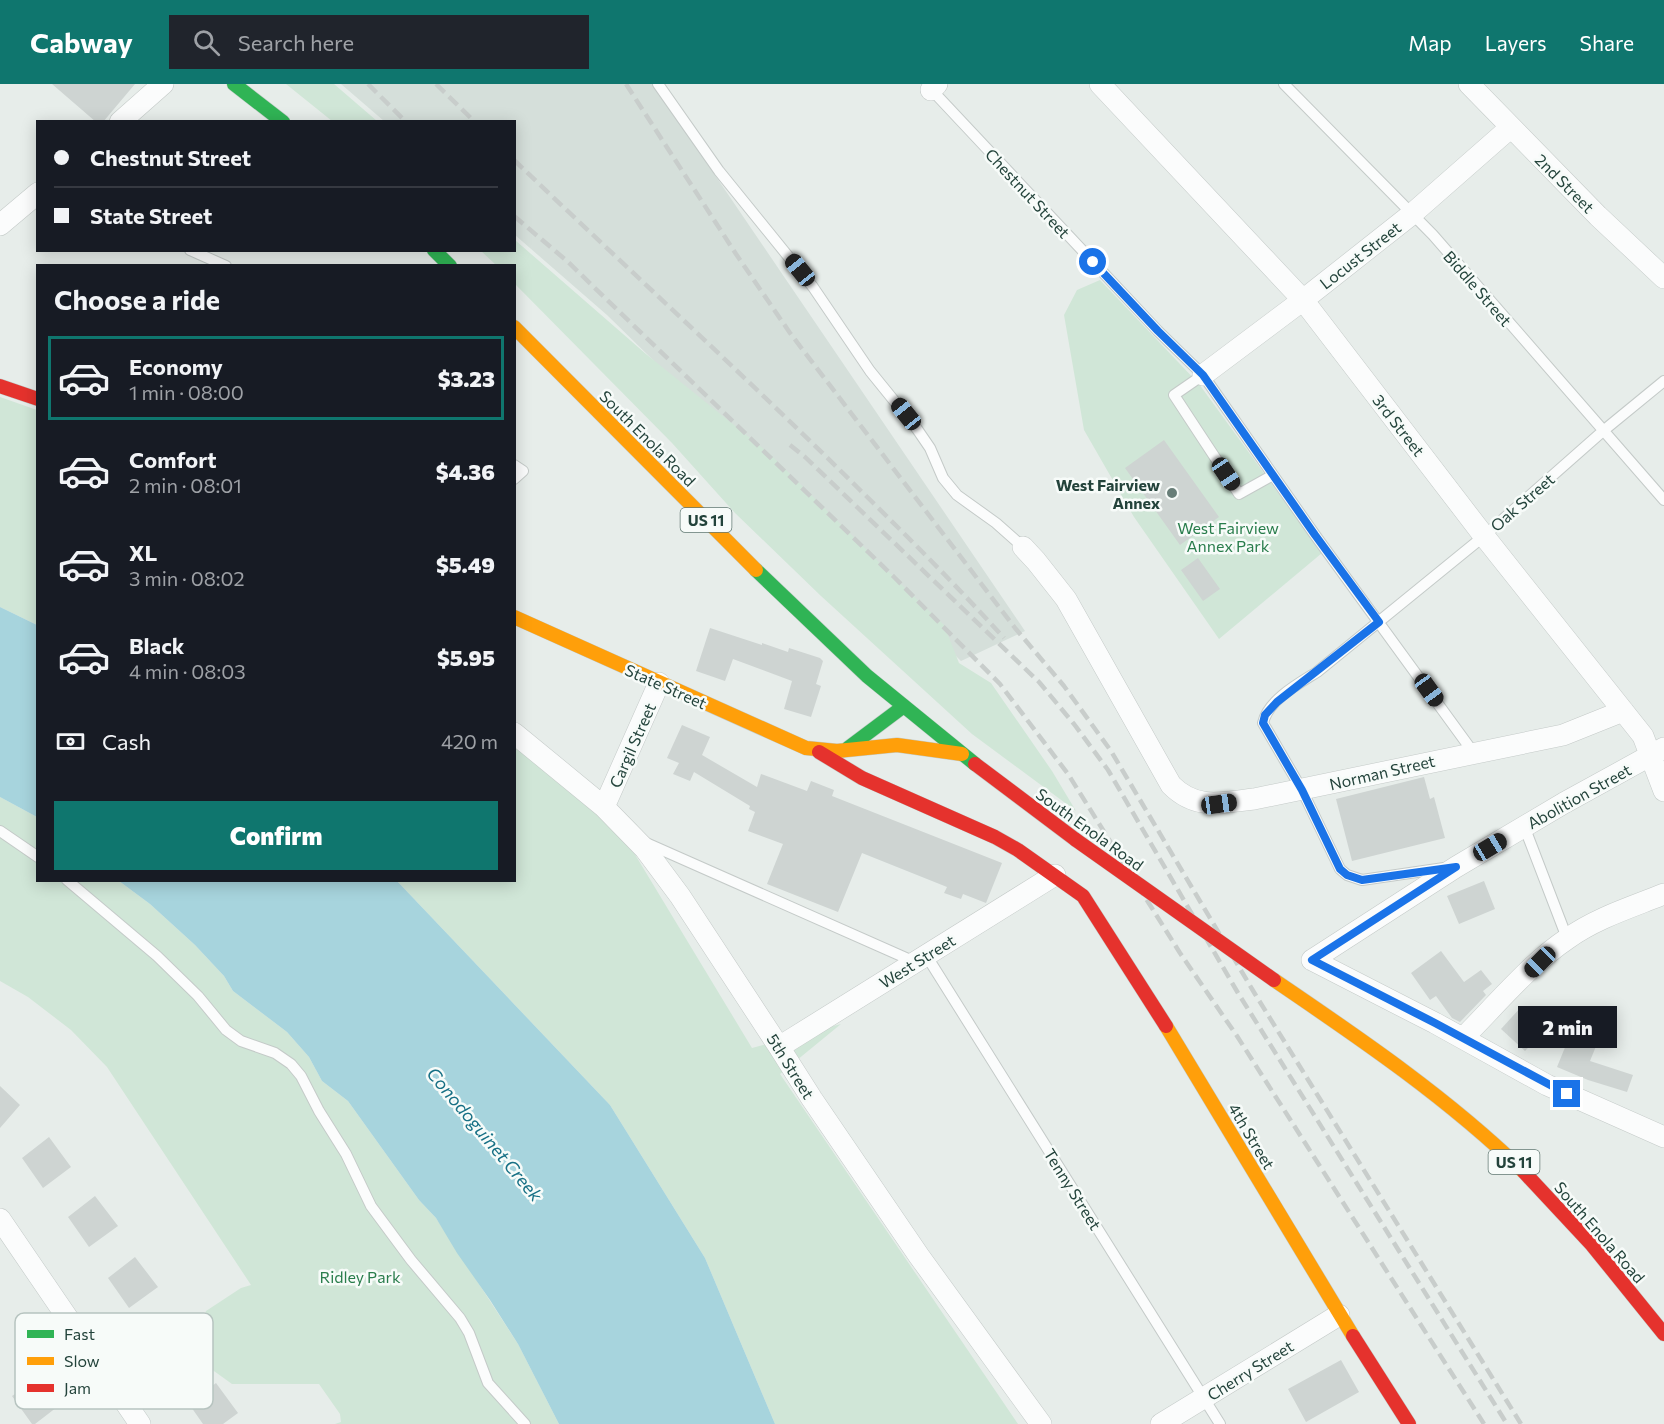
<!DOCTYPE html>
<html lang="en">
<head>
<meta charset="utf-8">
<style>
  :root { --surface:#171b24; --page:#20242c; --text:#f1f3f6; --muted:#9ea1a6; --line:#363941; --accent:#0f766e }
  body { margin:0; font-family:Commissioner,sans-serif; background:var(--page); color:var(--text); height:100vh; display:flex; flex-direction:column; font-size:22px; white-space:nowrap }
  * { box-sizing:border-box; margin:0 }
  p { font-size:20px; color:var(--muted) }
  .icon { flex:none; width:33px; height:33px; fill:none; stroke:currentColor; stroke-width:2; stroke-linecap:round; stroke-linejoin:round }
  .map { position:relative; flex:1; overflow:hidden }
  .drawer { position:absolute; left:36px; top:180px; width:480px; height:618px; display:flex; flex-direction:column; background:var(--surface); border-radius:0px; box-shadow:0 3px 15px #0003 }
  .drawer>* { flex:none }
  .hud { position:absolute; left:36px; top:36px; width:480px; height:132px; border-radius:0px; box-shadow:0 3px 15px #0003; display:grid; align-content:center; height:132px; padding:0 18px; background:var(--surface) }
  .end { position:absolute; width:27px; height:27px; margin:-14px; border:8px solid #1a73e8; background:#fff; box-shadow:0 0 0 3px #fff }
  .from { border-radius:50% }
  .bubble { position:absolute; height:42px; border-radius:0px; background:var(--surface); box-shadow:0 3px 15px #0003; font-size:20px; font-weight:800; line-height:42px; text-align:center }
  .car { position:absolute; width:18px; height:36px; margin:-18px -9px; border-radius:8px; box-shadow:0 0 4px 2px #0007; background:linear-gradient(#222 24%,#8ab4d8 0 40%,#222 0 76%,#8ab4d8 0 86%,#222 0) }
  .hud b { display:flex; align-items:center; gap:21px; height:57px; font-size:22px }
  .hud b+b { border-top:2px solid var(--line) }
  .hud i { width:15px; height:15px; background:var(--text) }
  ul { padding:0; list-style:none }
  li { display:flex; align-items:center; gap:18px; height:84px; margin:0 12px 9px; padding:0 6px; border:3px solid transparent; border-radius:0px }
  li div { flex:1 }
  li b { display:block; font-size:22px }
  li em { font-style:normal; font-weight:800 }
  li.selected { border-color:var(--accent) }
  li>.icon { width:54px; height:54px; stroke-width:1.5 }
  h2 { padding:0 18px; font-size:27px; line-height:72px }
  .pay { display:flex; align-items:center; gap:15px; height:66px; padding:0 18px; font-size:22px }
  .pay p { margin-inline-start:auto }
  .button { display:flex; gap:12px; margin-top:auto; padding:12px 18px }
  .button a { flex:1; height:69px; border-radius:0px; background:var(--accent); color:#fff; font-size:24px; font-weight:800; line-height:69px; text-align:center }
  header { display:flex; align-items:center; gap:36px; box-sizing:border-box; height:84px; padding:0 30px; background:var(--accent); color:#fff }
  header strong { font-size:28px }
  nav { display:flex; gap:33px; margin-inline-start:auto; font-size:21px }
  .search { width:420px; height:54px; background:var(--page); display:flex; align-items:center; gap:15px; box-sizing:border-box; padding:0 21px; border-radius:0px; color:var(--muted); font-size:22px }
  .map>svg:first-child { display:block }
</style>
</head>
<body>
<header>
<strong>Cabway</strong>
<div class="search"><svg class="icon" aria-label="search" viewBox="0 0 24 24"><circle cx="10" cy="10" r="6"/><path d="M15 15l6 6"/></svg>Search here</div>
<nav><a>Map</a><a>Layers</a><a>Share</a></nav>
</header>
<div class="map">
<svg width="1664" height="1340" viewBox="0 0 1664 1340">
  <rect width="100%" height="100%" fill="#e7edea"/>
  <!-- built -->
  <path fill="#d5dfda" d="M341 0H653L1025 547 961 577 607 231 515 151 514 38 384 37Z"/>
  <!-- green -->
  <path fill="#d0e6d7" d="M286 0H334L377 37H332Z
    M515 156 646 270 770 370 907 506 944 541 959 579 991 599 1052 687 1076 727 972 650 821 512 735 429 672 359 515 200 514 182 496 181 481 167 514 166Z
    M1100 196 1199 300 1322 469 1219 555 1134 433 1084 346 1064 231 1077 206Z
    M0 313 37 326V541L0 523Z
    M515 654 622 749 752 964 841 940 780 990 1018 1340H775L705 1174 610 1021 397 797 514 796Z
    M0 713 37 733 38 796 119 797 150 820 195 861 224 892 233 907 287 948 309 973 322 997 348 1017 419 1116 436 1134 518 1260 559 1340H335L341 1338 340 1330 319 1300H232L207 1282 198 1247 206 1227 241 1204 251 1201 107 983 71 946 28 913 0 897Z"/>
  <!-- water -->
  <path fill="#a7d4dd" d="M0 523 37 541V733L0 713Z
    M119 797H397L610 1021 705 1174 775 1340H559L518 1260 490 1216 457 1169 436 1134 419 1116 348 1017 322 997 309 973 287 948 233 907 224 892 195 861 150 820Z"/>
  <!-- building -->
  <path fill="#ced4d2" d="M52 0H135L103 38H96Z
    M1164 356 1219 433 1180 461 1125 384Z
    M1198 474 1220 505 1203 517 1181 486Z
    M710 544 762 561V559L788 568 789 564 820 574 823 577 816 600 821 602 811 633 784 625 792 597 733 575 725 597 696 587Z
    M682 641 710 653 702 671 757 703 761 690 807 707 811 697 834 706 832 712 1002 779 986 819 963 810 961 815 944 809 947 803 862 769 838 828 767 800 783 760 748 747 755 728 749 725 750 722 694 688 690 697 673 690 679 679 667 674Z
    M1424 693 1430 715 1434 713 1445 754 1352 777 1336 715Z
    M1484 797 1495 825 1459 840 1447 812Z
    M1441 867 1464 898 1481 886 1492 900 1483 907 1486 911 1460 938 1452 934 1436 912 1430 916 1411 889Z
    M1522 922 1547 944 1525 967 1501 945Z
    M1577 934 1603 945 1590 977 1633 991 1627 1008 1588 996 1557 983Z
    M0 1002 20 1021 0 1044Z
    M49 1053 71 1083 43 1104 22 1074Z
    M95 1112 118 1142 89 1163 68 1133Z
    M135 1173 158 1203 129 1224 108 1194Z
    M1341 1276 1359 1308 1306 1338 1288 1305Z
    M42 1292 61 1320 35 1340H32L12 1312Z
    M216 1299 238 1329 223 1340H203L189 1320Z"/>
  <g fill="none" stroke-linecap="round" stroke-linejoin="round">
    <defs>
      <path id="lane" d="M658 0 719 87 813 203 870 287 917 345 930 364 943 394 957 411 996 439 1023 463
        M1284 0 1433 151 1664 416
        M929 3 1158 247 1203 291 1315 451 1473 668
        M190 166 226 182
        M1203 291 1174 311 1239 410 1273 391
        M514 381 523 387 514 395
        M1524 742 1567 854
        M0 747 38 773
        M644 758 915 878
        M1444 784 1362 796 1347 791 1340 785 1302 706 1263 639C1268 616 1298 600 1317 588L1484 452 1603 347 1664 297
        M67 796 157 872 198 912 226 946 241 957 275 969 291 980 301 992 319 1027 346 1070 371 1122 411 1176 460 1234 469 1249 488 1299 525 1340
        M926 871 1220 1340"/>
      <path id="street" d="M1100 0 1303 216 1484 452 1643 652 1664 707
        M1469 0 1598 132 1664 194
        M931 6 937 0
        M120 38 163 0
        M0 141 38 109
        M1203 291 1303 216 1412 130 1510 44
        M1023 463 1036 477 1066 515 1171 701C1196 726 1221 719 1254 715L1563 651 1623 627
        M514 649 604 723 645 765 680 812 779 963 812 1015 919 1172 1041 1340
        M604 723 659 599
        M1312 876 1456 783 1564 719 1664 664
        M1312 876 1435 939 1547 1001 1664 1053
        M1463 954C1494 923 1531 879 1567 855 1596 834 1632 823 1664 810
        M779 963 1055 791
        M0 1135 140 1340
        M1161 1340 1339 1231"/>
      <path id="fast" d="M234 0 283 38
        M434 166 450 182
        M756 486 867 592 975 680
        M848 664 904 622"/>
      <path id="slow" d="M514 243 756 486
        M514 533 806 664 837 667 897 661 962 670
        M1274 896C1361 955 1449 1015 1524 1088
        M1166 942 1353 1252"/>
      <path id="jam" d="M0 302 38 315
        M819 668 862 694 995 753 1018 766 1083 812 1166 942
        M975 680 1076 756
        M1524 1088 1592 1161 1664 1250
        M1353 1252 1409 1340"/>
    </defs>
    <!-- lane casing -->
    <use href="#lane" stroke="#c4cac8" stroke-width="12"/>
    <!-- street casing -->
    <use href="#street" stroke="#c4cac8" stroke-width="22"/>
    <!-- fast casing -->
    <use href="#fast" stroke="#c3cbc8" stroke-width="15"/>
    <!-- slow casing -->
    <use href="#slow" stroke="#c3cbc8" stroke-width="15"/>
    <!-- jam casing -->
    <use href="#jam" stroke="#c3cbc8" stroke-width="15"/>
    <!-- lane -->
    <use href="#lane" stroke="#fbfcfc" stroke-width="10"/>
    <!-- street -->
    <use href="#street" stroke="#fbfcfc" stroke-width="21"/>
    <!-- fast -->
    <use href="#fast" stroke="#30b455" stroke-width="14"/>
    <!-- slow -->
    <use href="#slow" stroke="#ff9f0a" stroke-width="14"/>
    <!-- jam -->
    <use href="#jam" stroke="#e5322d" stroke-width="14"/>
    <!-- rail -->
    <path stroke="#c8cdcb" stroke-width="4.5" stroke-dasharray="12 6" stroke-linecap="butt" d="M368 0 406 38
      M436 0 475 38
      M626 0 736 170 790 249 1015 544 1064 602 1111 667 1255 910 1521 1340
      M514 76C629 186 746 293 858 404 908 453 957 502 1004 554
      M514 132 567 177 630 238 894 493 1000 600 1068 690 1180 869 1237 952 1484 1340
      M790 361 805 373 1039 598 1074 640 1108 686 1238 909 1507 1340"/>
    <defs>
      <path id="jam-bridge" d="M1076 756 1274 896"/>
    </defs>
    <!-- jam-bridge casing -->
    <use href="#jam-bridge" stroke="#c2ccc9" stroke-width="15" stroke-linecap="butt"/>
    <!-- jam-bridge -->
    <use href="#jam-bridge" stroke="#e5322d" stroke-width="14"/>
  </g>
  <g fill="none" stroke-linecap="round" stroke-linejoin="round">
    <!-- route -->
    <path stroke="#1a73e8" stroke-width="8" d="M1093 178 1158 247 1203 291 1315 451 1379 538 1277 618 1265 631 1263 639 1302 706 1340 785 1347 791 1362 796 1456 783 1312 876 1435 939 1567 1010"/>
  </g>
  <!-- markers -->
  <circle fill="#687e78" stroke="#f7fbf9" stroke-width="2" cx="1172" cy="409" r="6"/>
  <g text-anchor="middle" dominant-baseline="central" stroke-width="5" stroke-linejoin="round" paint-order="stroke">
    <!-- shield labels -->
    <g fill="#f7fbf9" stroke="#637a74" stroke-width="1.5">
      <rect x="680.5" y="424" width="51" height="24" rx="4.5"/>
      <rect x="1488.5" y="1066" width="51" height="24" rx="4.5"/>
    </g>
    <g font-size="15" font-weight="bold" fill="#23433b">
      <text x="706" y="436">US 11</text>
      <text x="1514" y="1078">US 11</text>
    </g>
    <!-- street labels -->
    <g font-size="16" fill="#23433b" stroke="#f7fbf9">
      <text transform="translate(1565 99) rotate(45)">2nd Street</text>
      <text transform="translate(1028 109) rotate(47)">Chestnut Street</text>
      <text transform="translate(1360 171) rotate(-38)">Locust Street</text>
      <text transform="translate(1478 204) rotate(49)">Biddle Street</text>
      <text transform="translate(1399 341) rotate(52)">3rd Street</text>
      <text transform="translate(648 354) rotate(45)">South Enola Road</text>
      <text transform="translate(1522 418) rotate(-41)">Oak Street</text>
      <text transform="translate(666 602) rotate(24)">State Street</text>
      <text transform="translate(632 661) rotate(-66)">Cargil Street</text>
      <text transform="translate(1382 688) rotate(-13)">Norman Street</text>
      <text transform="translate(1579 712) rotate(-29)">Abolition Street</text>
      <text transform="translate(1090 745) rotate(36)">South Enola Road</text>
      <text transform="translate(917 877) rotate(-32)">West Street</text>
      <text transform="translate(791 982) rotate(58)">5th Street</text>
      <text transform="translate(1252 1052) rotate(59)">4th Street</text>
      <text transform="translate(1073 1105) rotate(58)">Tenny Street</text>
      <text transform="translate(1600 1148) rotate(49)">South Enola Road</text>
      <text transform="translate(1250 1286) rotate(-32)">Cherry Street</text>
    </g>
    <!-- poi labels -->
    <g font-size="16" font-weight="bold" fill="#23433b" stroke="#f7fbf9" text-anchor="end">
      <text x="1160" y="400">West Fairview<tspan x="1160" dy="18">Annex</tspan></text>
    </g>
    <!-- park labels -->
    <g font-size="16" fill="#297d4c" stroke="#f7fbf9">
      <text x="1228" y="443">West Fairview<tspan x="1228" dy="18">Annex Park</tspan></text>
      <text x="360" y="1192">Ridley Park</text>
    </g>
    <!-- water labels -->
    <g font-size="18" font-style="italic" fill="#177085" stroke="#f7fbf9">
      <text transform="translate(485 1050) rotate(50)">Conodoguinet Creek</text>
    </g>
  </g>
  <!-- legend -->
  <rect x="15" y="1229" width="198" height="96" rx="9" fill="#f7fbf9" stroke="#b7c4c0" stroke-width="1.5"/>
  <rect x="27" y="1246" width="27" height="8" fill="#30b455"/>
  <rect x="27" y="1273" width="27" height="8" fill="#ff9f0a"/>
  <rect x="27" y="1300" width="27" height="8" fill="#e5322d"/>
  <g font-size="16" fill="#23433b">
    <text x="64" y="1256">Fast</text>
    <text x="64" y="1283">Slow</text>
    <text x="64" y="1310">Jam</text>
  </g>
</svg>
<i class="end from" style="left:1093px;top:178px"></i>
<i class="end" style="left:1567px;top:1010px"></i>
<div class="bubble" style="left:1518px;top:922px;width:99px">2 min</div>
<i class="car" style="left:800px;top:186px;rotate:321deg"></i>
<i class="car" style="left:906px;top:330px;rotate:321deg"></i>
<i class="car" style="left:1226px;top:390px;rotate:146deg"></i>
<i class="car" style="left:1429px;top:606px;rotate:144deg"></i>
<i class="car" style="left:1219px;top:720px;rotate:82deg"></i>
<i class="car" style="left:1490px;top:763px;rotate:59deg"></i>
<i class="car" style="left:1540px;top:878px;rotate:225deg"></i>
<div class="hud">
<b><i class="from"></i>Chestnut Street</b>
<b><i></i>State Street</b>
</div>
<section class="drawer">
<h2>Choose a ride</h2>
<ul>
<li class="selected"><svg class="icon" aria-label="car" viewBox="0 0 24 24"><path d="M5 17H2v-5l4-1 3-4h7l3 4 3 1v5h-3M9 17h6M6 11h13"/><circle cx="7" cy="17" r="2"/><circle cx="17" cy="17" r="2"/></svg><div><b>Economy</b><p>1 min · 08:00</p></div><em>$3.23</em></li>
<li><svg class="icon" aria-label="car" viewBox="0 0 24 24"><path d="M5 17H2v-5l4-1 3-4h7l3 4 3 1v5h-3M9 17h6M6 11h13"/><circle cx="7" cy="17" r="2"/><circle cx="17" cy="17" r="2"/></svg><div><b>Comfort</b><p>2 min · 08:01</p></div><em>$4.36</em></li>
<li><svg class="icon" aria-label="car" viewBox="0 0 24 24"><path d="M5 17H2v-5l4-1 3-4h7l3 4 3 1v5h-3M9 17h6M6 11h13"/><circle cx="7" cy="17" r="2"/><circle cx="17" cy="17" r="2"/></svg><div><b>XL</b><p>3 min · 08:02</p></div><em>$5.49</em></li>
<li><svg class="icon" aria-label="car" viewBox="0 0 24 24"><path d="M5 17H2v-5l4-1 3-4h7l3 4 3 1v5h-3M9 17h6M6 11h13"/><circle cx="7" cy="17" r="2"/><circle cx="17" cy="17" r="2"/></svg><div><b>Black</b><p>4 min · 08:03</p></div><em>$5.95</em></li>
</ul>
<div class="pay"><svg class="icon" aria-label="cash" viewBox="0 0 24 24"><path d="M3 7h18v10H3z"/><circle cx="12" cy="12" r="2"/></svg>Cash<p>420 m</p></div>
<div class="button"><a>Confirm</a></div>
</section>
</div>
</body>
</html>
